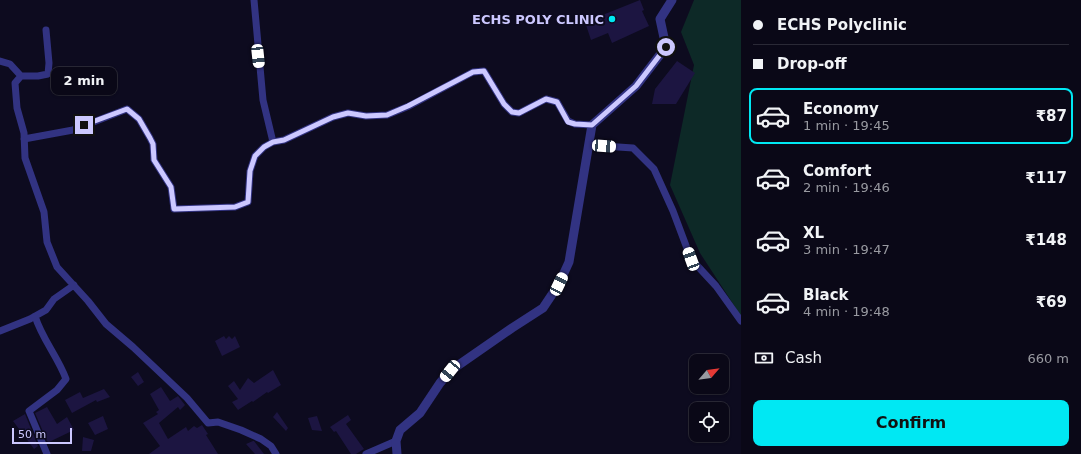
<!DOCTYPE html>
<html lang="en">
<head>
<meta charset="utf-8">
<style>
  :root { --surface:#0a0817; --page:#131120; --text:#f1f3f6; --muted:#999aa1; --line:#2a2936; --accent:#00e8f3 }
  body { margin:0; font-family:"DejaVu Sans",sans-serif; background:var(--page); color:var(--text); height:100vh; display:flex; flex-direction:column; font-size:15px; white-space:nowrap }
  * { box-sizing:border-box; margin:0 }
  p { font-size:13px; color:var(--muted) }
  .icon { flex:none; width:22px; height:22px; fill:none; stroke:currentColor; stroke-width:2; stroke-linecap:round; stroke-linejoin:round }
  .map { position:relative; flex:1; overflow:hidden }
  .drawer { display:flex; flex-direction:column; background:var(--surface); width:340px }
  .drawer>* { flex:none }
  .top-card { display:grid; align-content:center; height:88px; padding:0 12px; background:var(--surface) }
  .needle { width:26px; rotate:62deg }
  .tools { position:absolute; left:689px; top:354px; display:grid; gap:8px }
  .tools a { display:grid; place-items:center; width:40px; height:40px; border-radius:8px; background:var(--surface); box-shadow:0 1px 3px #0004,0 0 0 1px var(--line); font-size:20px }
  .scale { position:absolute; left:12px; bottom:10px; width:60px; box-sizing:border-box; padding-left:4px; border:2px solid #ccc8ff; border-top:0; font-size:11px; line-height:14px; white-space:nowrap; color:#ccc8ff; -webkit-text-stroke:3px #0d0b1f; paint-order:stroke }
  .end { position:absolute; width:18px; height:18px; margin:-9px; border:5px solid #ccc8ff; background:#111; box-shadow:0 0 0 2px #111 }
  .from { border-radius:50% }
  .bubble { position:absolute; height:28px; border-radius:8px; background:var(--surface); box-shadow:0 1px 3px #0004,0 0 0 1px var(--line); font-size:13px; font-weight:800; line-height:28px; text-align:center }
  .car { position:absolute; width:12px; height:24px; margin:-12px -6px; border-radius:5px; box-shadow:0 0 3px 1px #0007; background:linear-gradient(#fff 24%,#345 0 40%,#fff 0 76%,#345 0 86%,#fff 0) }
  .top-card b { display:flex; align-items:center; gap:14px; height:38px; font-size:15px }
  .top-card b+b { border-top:1px solid var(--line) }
  .top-card i { width:10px; height:10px; background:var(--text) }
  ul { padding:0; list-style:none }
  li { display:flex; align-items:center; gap:12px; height:56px; margin:0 8px 6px; padding:0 4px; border:2px solid transparent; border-radius:8px }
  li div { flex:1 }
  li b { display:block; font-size:15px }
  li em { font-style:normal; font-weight:800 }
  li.selected { border-color:var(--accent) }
  li>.icon { width:36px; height:36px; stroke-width:1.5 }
  .pay { display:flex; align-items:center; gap:10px; height:44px; padding:0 12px; font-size:15px }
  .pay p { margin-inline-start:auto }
  .primary-button { display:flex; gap:8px; margin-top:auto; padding:8px 12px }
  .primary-button a { flex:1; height:46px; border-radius:8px; background:var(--accent); color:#111; font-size:16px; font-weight:800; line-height:46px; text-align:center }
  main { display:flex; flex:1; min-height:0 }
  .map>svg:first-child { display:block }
</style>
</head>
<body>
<main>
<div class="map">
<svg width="741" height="454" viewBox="0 0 741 454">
  <rect width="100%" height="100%" fill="#0d0b1f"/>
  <!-- green -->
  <path fill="#0d2927" d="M694 0H741V316L700 253 670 185 694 65 681 32Z"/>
  <!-- building -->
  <path fill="#1c1541" d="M640 0 644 10 642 11 649 26 612 43 608 33 591 40 585 22Z
    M677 61 695 73 676 104H652L655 89Z
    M224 336 226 339 229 336 232 339 235 336 240 347 222 356 215 341Z
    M273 370 281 385 268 393 267 392 253 402 252 401 238 410 232 402 238 399 228 386 234 381 240 390 248 378 254 383Z
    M138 372 144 382 138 386 131 377Z
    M161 387 170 401 178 396 185 405 180 410 178 407 159 423 168 439 186 427 188 431 194 426 197 428 202 425 208 434 206 435 218 454H149L160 446 143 423 158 414 156 412 159 410 150 394Z
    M104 389 110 397 97 402 96 400 72 413 65 400 80 392 83 398Z
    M47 407 57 424 67 417 74 430 49 442 47 441 35 413Z
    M277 412 288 428 286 431 273 417Z
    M25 414 38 446 34 449 13 421Z
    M348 415 351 420 346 424 364 449 356 454H351L336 431 334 432 330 427Z
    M103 416 108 429 95 435 88 423Z
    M317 416 322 431 312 430 308 418Z
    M83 437 94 440 91 451H82Z
    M253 441H254L264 454H255L246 444Z"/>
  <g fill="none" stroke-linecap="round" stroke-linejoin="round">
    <!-- minor -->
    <path stroke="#323382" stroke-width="7" d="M254 0 263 100 273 142
      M46 30 49 63 48 74 38 76H21L15 83 17 108 24 133 25 158 44 212 47 242 57 267 88 301 106 324 133 347 187 398 208 423 218 422 241 430 261 439 271 446 276 454
      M0 61 10 64 21 76
      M24 139 73 130 127 109 139 119 150 138 153 144 154 160 171 187 174 209 235 207 248 202 250 171 255 156 264 147 273 142 284 140 333 117 348 113 366 116 387 115 409 106 473 72 484 71 504 104 512 112 519 113 546 99 557 102 568 121 575 124 592 125
      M589 145 633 148 654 169 673 211 691 259 716 286 741 321
      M35 316C42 339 58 357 66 379L57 390 29 411 47 454
      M0 331 30 319 46 310 54 299 74 285
      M366 454 396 441"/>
    <!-- tertiary -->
    <path stroke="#323382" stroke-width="9" d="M397 454 396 441 400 430 420 413 440 383 450 371 512 328 543 308 559 284 569 262 592 125 636 86 666 47 660 19 672 0"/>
  </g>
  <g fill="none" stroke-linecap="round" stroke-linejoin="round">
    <!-- route -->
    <path stroke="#ccc8ff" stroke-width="5" d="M84 125 127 109 139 119 150 138 153 144 154 160 171 187 174 209 235 207 248 202 250 171 255 156 264 147 273 142 284 140 333 117 348 113 366 116 387 115 408 106 473 72 484 71 504 104 512 112 519 113 546 99 557 102 568 122 575 124 592 125 636 86 666 47"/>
  </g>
  <!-- markers -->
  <circle fill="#00e8f3" stroke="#0d0b1f" stroke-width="1.5" cx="612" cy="19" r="4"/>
  <g text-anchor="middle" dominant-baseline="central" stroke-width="4" stroke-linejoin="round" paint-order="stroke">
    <!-- poi labels -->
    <g font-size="13" font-weight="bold" fill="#ccc8ff" stroke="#0d0b1f" text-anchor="end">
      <text x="604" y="19">ECHS POLY CLINIC</text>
    </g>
  </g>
</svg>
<div class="tools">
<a><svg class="needle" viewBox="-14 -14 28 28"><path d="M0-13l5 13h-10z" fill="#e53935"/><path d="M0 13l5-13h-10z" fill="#999aa1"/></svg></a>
<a><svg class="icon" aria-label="locate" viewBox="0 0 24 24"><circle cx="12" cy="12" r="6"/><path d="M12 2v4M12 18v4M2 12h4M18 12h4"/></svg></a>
</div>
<div class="scale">50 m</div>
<i class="end from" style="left:666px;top:47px"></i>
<i class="end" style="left:84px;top:125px"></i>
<div class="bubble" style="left:51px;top:67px;width:66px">2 min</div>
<i class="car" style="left:258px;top:56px;rotate:174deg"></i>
<i class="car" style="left:604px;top:146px;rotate:94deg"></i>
<i class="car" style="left:691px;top:259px;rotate:340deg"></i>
<i class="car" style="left:559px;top:284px;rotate:26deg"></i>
<i class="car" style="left:450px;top:371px;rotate:219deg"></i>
</div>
<section class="drawer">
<div class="top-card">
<b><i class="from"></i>ECHS Polyclinic</b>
<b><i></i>Drop-off</b>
</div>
<ul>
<li class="selected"><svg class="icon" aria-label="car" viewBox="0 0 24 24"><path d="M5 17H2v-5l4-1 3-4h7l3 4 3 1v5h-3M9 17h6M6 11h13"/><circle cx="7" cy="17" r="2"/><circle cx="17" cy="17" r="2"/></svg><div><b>Economy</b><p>1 min · 19:45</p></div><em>₹87</em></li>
<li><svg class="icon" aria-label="car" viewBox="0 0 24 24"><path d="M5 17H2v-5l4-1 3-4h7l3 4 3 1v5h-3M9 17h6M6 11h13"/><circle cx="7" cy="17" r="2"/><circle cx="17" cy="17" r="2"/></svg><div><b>Comfort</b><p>2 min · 19:46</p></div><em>₹117</em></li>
<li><svg class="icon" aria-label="car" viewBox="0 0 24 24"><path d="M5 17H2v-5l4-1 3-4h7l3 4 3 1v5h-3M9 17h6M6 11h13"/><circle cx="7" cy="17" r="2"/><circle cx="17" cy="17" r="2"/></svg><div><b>XL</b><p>3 min · 19:47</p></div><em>₹148</em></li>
<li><svg class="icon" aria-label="car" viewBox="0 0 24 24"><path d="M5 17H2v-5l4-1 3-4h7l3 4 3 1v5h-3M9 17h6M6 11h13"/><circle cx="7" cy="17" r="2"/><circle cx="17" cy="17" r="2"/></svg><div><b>Black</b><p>4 min · 19:48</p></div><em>₹69</em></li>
</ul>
<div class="pay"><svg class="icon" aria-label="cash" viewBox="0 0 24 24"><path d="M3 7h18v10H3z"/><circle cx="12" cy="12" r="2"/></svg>Cash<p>660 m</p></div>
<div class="primary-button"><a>Confirm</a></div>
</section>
</main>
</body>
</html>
